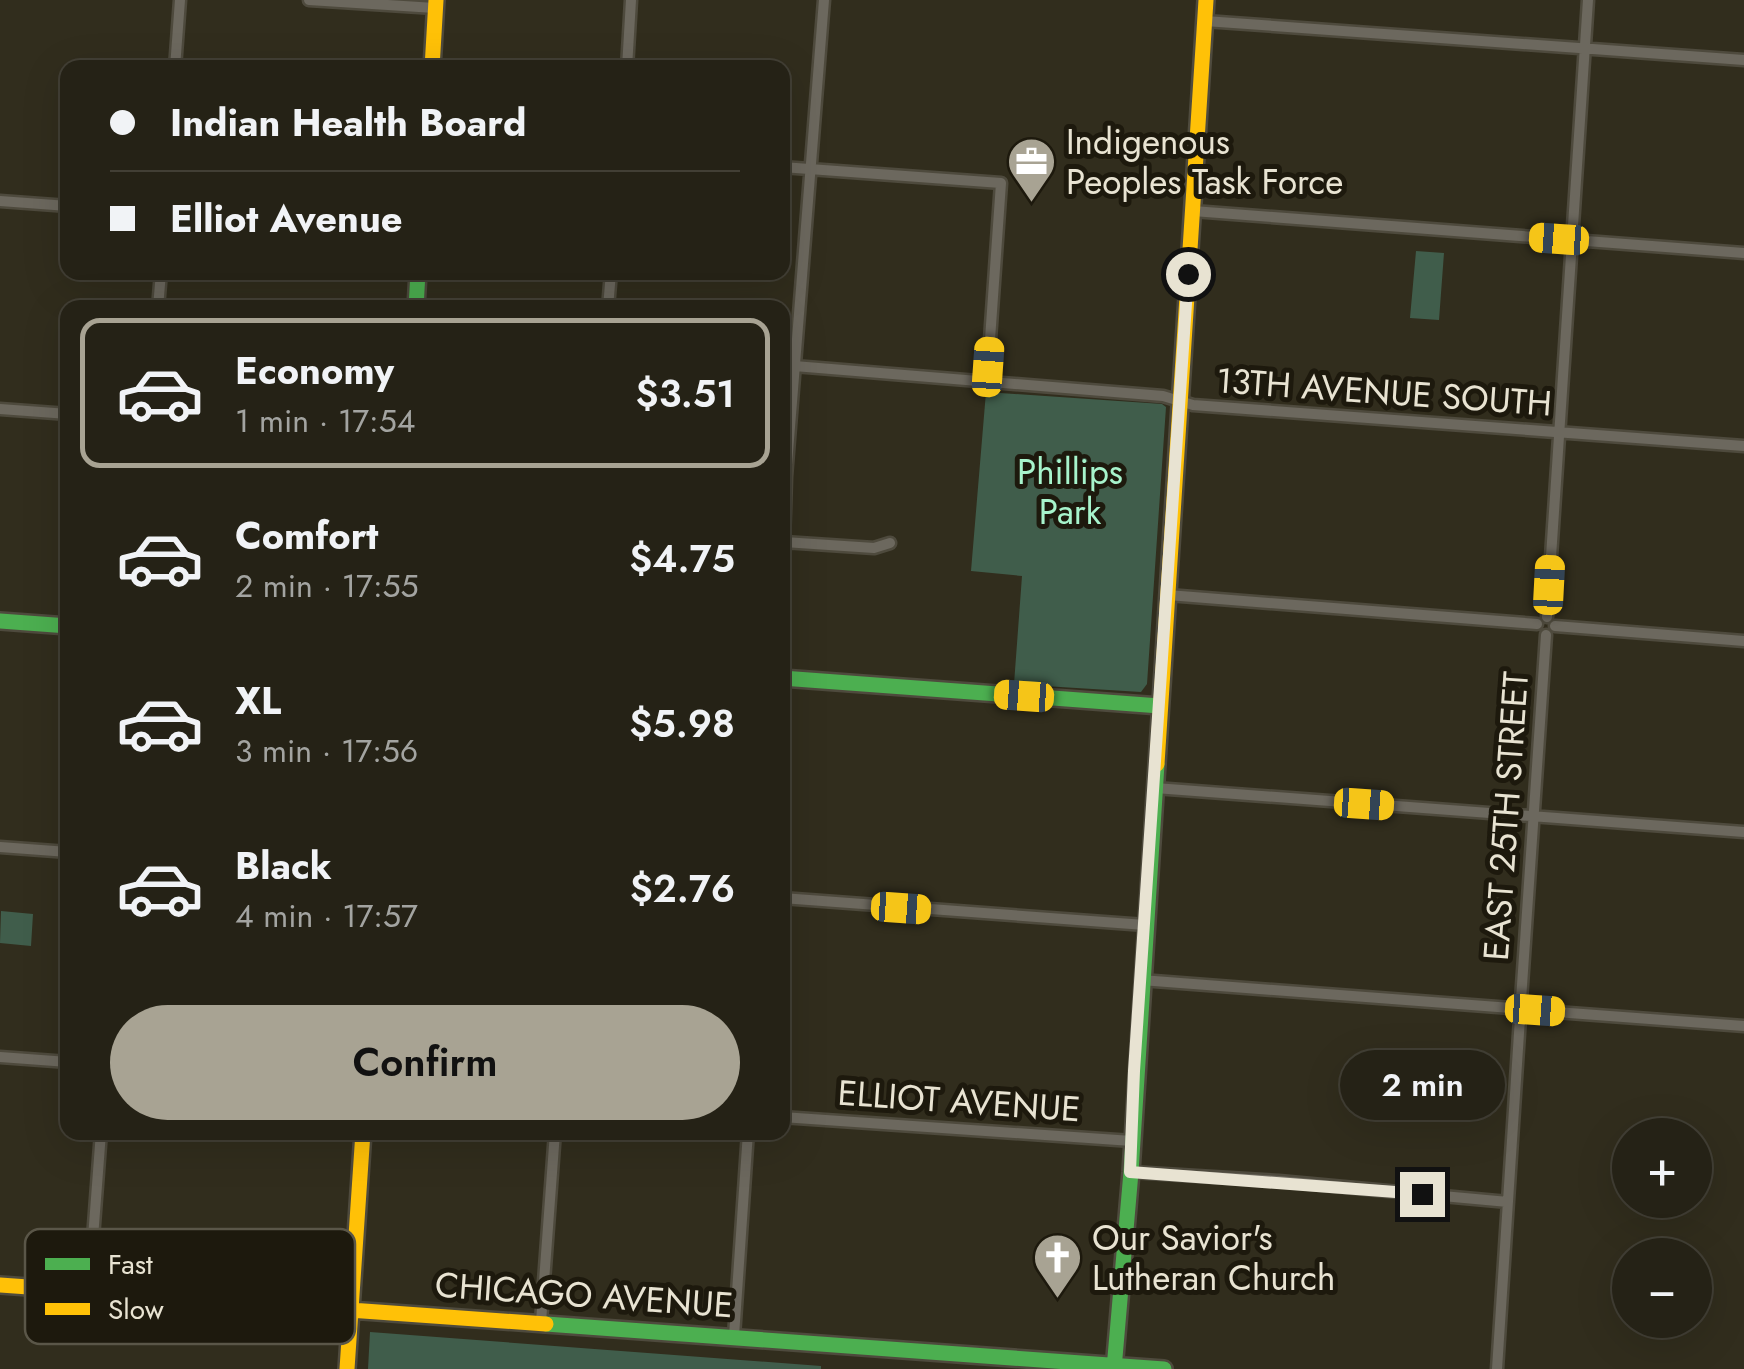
<!DOCTYPE html>
<html lang="en">
<head>
<meta charset="utf-8">
<style>
  :root { --surface:#252216; --page:#2d2a1f; --text:#f1f3f6; --muted:#a3a4a1; --line:#423f35; --accent:#a8a393 }
  body { margin:0; font-family:Jost,sans-serif; background:var(--page); color:var(--text); height:100vh; display:flex; flex-direction:column; font-size:38px; white-space:nowrap }
  * { box-sizing:border-box; margin:0 }
  p { font-size:32px; color:var(--muted) }
  .icon { flex:none; width:55px; height:55px; fill:none; stroke:currentColor; stroke-width:2; stroke-linecap:round; stroke-linejoin:round }
  .map { position:relative; flex:1; overflow:hidden }
  .sheet { position:absolute; left:60px; top:300px; width:730px; height:840px; display:flex; flex-direction:column; background:var(--surface); border-radius:20px; box-shadow:0 10px 40px #0002,0 0 0 2px var(--line) }
  .sheet>* { flex:none }
  .top-card { position:absolute; left:60px; top:60px; width:730px; height:220px; border-radius:20px; box-shadow:0 10px 40px #0002,0 0 0 2px var(--line); display:grid; align-content:center; height:220px; padding:0 50px; background:var(--surface) }
  .tools { position:absolute; left:1612px; top:1118px; display:grid; gap:20px }
  .tools a { display:grid; place-items:center; width:100px; height:100px; border-radius:50%; background:var(--surface); box-shadow:0 10px 40px #0002,0 0 0 2px var(--line); font-size:50px }
  .end { position:absolute; width:45px; height:45px; margin:-22px; border:12px solid #e8e3d2; background:#111; box-shadow:0 0 0 5px #111 }
  .from { border-radius:50% }
  .bubble { position:absolute; height:70px; border-radius:35px; background:var(--surface); box-shadow:0 10px 40px #0002,0 0 0 2px var(--line); font-size:32px; font-weight:600; line-height:70px; text-align:center }
  .car { position:absolute; width:30px; height:60px; margin:-30px -15px; border-radius:12px; box-shadow:0 0 8px 2px #0007; background:linear-gradient(#f5c518 24%,#345 0 40%,#f5c518 0 76%,#345 0 86%,#f5c518 0) }
  .top-card b { display:flex; align-items:center; gap:35px; height:95px; font-size:38px }
  .top-card b+b { border-top:2px solid var(--line) }
  .top-card i { width:25px; height:25px; background:var(--text) }
  ul { padding:18px 0 0; list-style:none }
  li { display:flex; align-items:center; gap:30px; height:150px; margin:0 20px 15px; padding:0 30px; border:5px solid transparent; border-radius:20px }
  li div { flex:1 }
  li b { display:block; font-size:38px }
  li em { font-style:normal; font-weight:600 }
  li.active { border-color:var(--accent) }
  li>.icon { width:90px; height:90px; stroke-width:1.5 }
  .cta { display:flex; gap:20px; margin-top:auto; padding:20px 50px }
  .cta a { flex:1; height:115px; border-radius:60px; background:var(--accent); color:#111; font-size:40px; font-weight:600; line-height:115px; text-align:center }
  .map>svg:first-child { display:block }
</style>
</head>
<body>
<div class="map">
<svg width="1744" height="1369" viewBox="0 0 1744 1369">
  <rect width="100%" height="100%" fill="#312d1d"/>
  <!-- green -->
  <path fill="#405d4b" d="M1416 251 1444 253 1439 320 1410 318Z
    M986 392 1162 404 1166 407 1147 684 1141 692 1014 684 1022 576 971 571Z
    M1 911 33 914 31 946 0 943Z
    M370 1332 821 1366V1369H368Z"/>
  <g fill="none" stroke-linecap="round" stroke-linejoin="round">
    <defs>
      <path id="street" d="M309 0 435 8
        M1205 21 1744 60
        M175 68 180 0
        M627 68 631 0
        M782 167 1001 183 987 382
        M0 201 68 206
        M1193 211 1744 253
        M158 308 161 272
        M608 308 611 272
        M782 365 1163 396 1193 405 1744 446
        M0 409 68 414
        M784 542 874 548 890 543
        M1168 595 1537 624
        M782 607 786 477 824 0
        M1547 617 1588 0
        M1555 626 1744 641
        M1155 788 1744 832
        M0 847 68 852
        M782 898 1145 925
        M1141 980 1511 1008
        M1521 1000 1546 635
        M1529 1010 1744 1026
        M0 1057 68 1062
        M782 1117 1132 1141
        M1131 1172 1279 1181 1508 1202
        M89 1291 101 1132
        M541 1322 555 1132
        M734 1336 748 1132
        M1497 1369 1520 1018"/>
      <path id="fast" d="M416 308 418 272
        M0 621 68 626
        M782 678 1160 706
        M546 1324 1164 1369
        M1114 1369 1131 1172 1157 764"/>
      <path id="slow" d="M432 68 436 0
        M1157 764 1206 0
        M0 1285 546 1324
        M347 1369 363 1132"/>
    </defs>
    <!-- street casing -->
    <use href="#street" stroke="#4e4a3d" stroke-width="15"/>
    <!-- fast casing -->
    <use href="#fast" stroke="#4e4a3d" stroke-width="20"/>
    <!-- slow casing -->
    <use href="#slow" stroke="#4e4a3d" stroke-width="20"/>
    <!-- street -->
    <use href="#street" stroke="#6c685e" stroke-width="10"/>
    <!-- fast -->
    <use href="#fast" stroke="#4caf50" stroke-width="15"/>
    <!-- slow -->
    <use href="#slow" stroke="#ffc107" stroke-width="15"/>
  </g>
  <g fill="none" stroke-linecap="round" stroke-linejoin="round">
    <!-- route -->
    <path stroke="#e8e3d2" stroke-width="12" d="M1188 274 1134 1071 1130 1172 1422 1194"/>
  </g>
  <!-- icons -->
  <defs>
    <symbol id="office-pin" viewBox="-11 -11 22 30"><path d="M0 17L-7.5 6A9.5 9.5 0 1 1 7.5 6Z" fill="#a8a393" stroke="#1d190d"/><path d="M-6-3h4V-5.5h4V-3h4V5H-6ZM-1-4.5V-3h2v-1.5ZM-6 0V1H6V0Z" fill="#fff"/></symbol>
    <symbol id="church-pin" viewBox="-11 -11 22 30"><path d="M0 17L-7.5 6A9.5 9.5 0 1 1 7.5 6Z" fill="#a8a393" stroke="#1d190d"/><path d="M-1.2-6h2.4v3.5h3.3v2.4h-3.3V6h-2.4V-.1h-3.3v-2.4h3.3Z" fill="#fff"/></symbol>
  </defs>
  <g fill-rule="evenodd">
    <use href="#office-pin" x="1004" y="134" width="55" height="75"/>
    <use href="#church-pin" x="1030" y="1230" width="55" height="75"/>
  </g>
  <g text-anchor="middle" dominant-baseline="central" stroke-width="10" stroke-linejoin="round" paint-order="stroke">
    <!-- poi labels -->
    <g font-size="35" fill="#e8e3d2" stroke="#1d190d" text-anchor="start">
      <text x="1066" y="142">Indigenous<tspan x="1066" dy="40">Peoples Task Force</tspan></text>
      <text x="1092" y="1238">Our Savior's<tspan x="1092" dy="40">Lutheran Church</tspan></text>
    </g>
    <!-- street labels -->
    <g font-size="35" fill="#e8e3d2" stroke="#1d190d">
      <text transform="translate(1384 392) rotate(4)">13TH AVENUE SOUTH</text>
      <text transform="translate(1506 816) rotate(-86)">EAST 25TH STREET</text>
      <text transform="translate(959 1101) rotate(4)">ELLIOT AVENUE</text>
      <text transform="translate(584 1295) rotate(4)">CHICAGO AVENUE</text>
    </g>
    <!-- park labels -->
    <g font-size="35" fill="#a7f4cc" stroke="#1d190d">
      <text x="1070" y="472">Phillips<tspan x="1070" dy="40">Park</tspan></text>
    </g>
  </g>
  <!-- legend -->
  <rect x="25" y="1229" width="330" height="115" rx="15" fill="#1d190d" stroke="#5a5648" stroke-width="2.5"/>
  <rect x="45" y="1258" width="45" height="12" fill="#4caf50"/>
  <rect x="45" y="1303" width="45" height="12" fill="#ffc107"/>
  <g font-size="28" fill="#e8e3d2">
    <text x="108" y="1274">Fast</text>
    <text x="108" y="1319">Slow</text>
  </g>
</svg>
<div class="tools">
<a>+</a>
<a>−</a>
</div>
<i class="end from" style="left:1188px;top:274px"></i>
<i class="end" style="left:1422px;top:1194px"></i>
<div class="bubble" style="left:1340px;top:1050px;width:165px">2 min</div>
<i class="car" style="left:1559px;top:239px;rotate:274deg"></i>
<i class="car" style="left:988px;top:367px;rotate:4deg"></i>
<i class="car" style="left:1549px;top:585px;rotate:3deg"></i>
<i class="car" style="left:1024px;top:696px;rotate:274deg"></i>
<i class="car" style="left:1364px;top:804px;rotate:94deg"></i>
<i class="car" style="left:901px;top:908px;rotate:94deg"></i>
<i class="car" style="left:1535px;top:1010px;rotate:94deg"></i>
<div class="top-card">
<b><i class="from"></i>Indian Health Board</b>
<b><i></i>Elliot Avenue</b>
</div>
<section class="sheet">
<ul>
<li class="active"><svg class="icon" aria-label="car" viewBox="0 0 24 24"><path d="M5 17H2v-5l4-1 3-4h7l3 4 3 1v5h-3M9 17h6M6 11h13"/><circle cx="7" cy="17" r="2"/><circle cx="17" cy="17" r="2"/></svg><div><b>Economy</b><p>1 min · 17:54</p></div><em>$3.51</em></li>
<li><svg class="icon" aria-label="car" viewBox="0 0 24 24"><path d="M5 17H2v-5l4-1 3-4h7l3 4 3 1v5h-3M9 17h6M6 11h13"/><circle cx="7" cy="17" r="2"/><circle cx="17" cy="17" r="2"/></svg><div><b>Comfort</b><p>2 min · 17:55</p></div><em>$4.75</em></li>
<li><svg class="icon" aria-label="car" viewBox="0 0 24 24"><path d="M5 17H2v-5l4-1 3-4h7l3 4 3 1v5h-3M9 17h6M6 11h13"/><circle cx="7" cy="17" r="2"/><circle cx="17" cy="17" r="2"/></svg><div><b>XL</b><p>3 min · 17:56</p></div><em>$5.98</em></li>
<li><svg class="icon" aria-label="car" viewBox="0 0 24 24"><path d="M5 17H2v-5l4-1 3-4h7l3 4 3 1v5h-3M9 17h6M6 11h13"/><circle cx="7" cy="17" r="2"/><circle cx="17" cy="17" r="2"/></svg><div><b>Black</b><p>4 min · 17:57</p></div><em>$2.76</em></li>
</ul>
<div class="cta"><a>Confirm</a></div>
</section>
</div>
</body>
</html>
